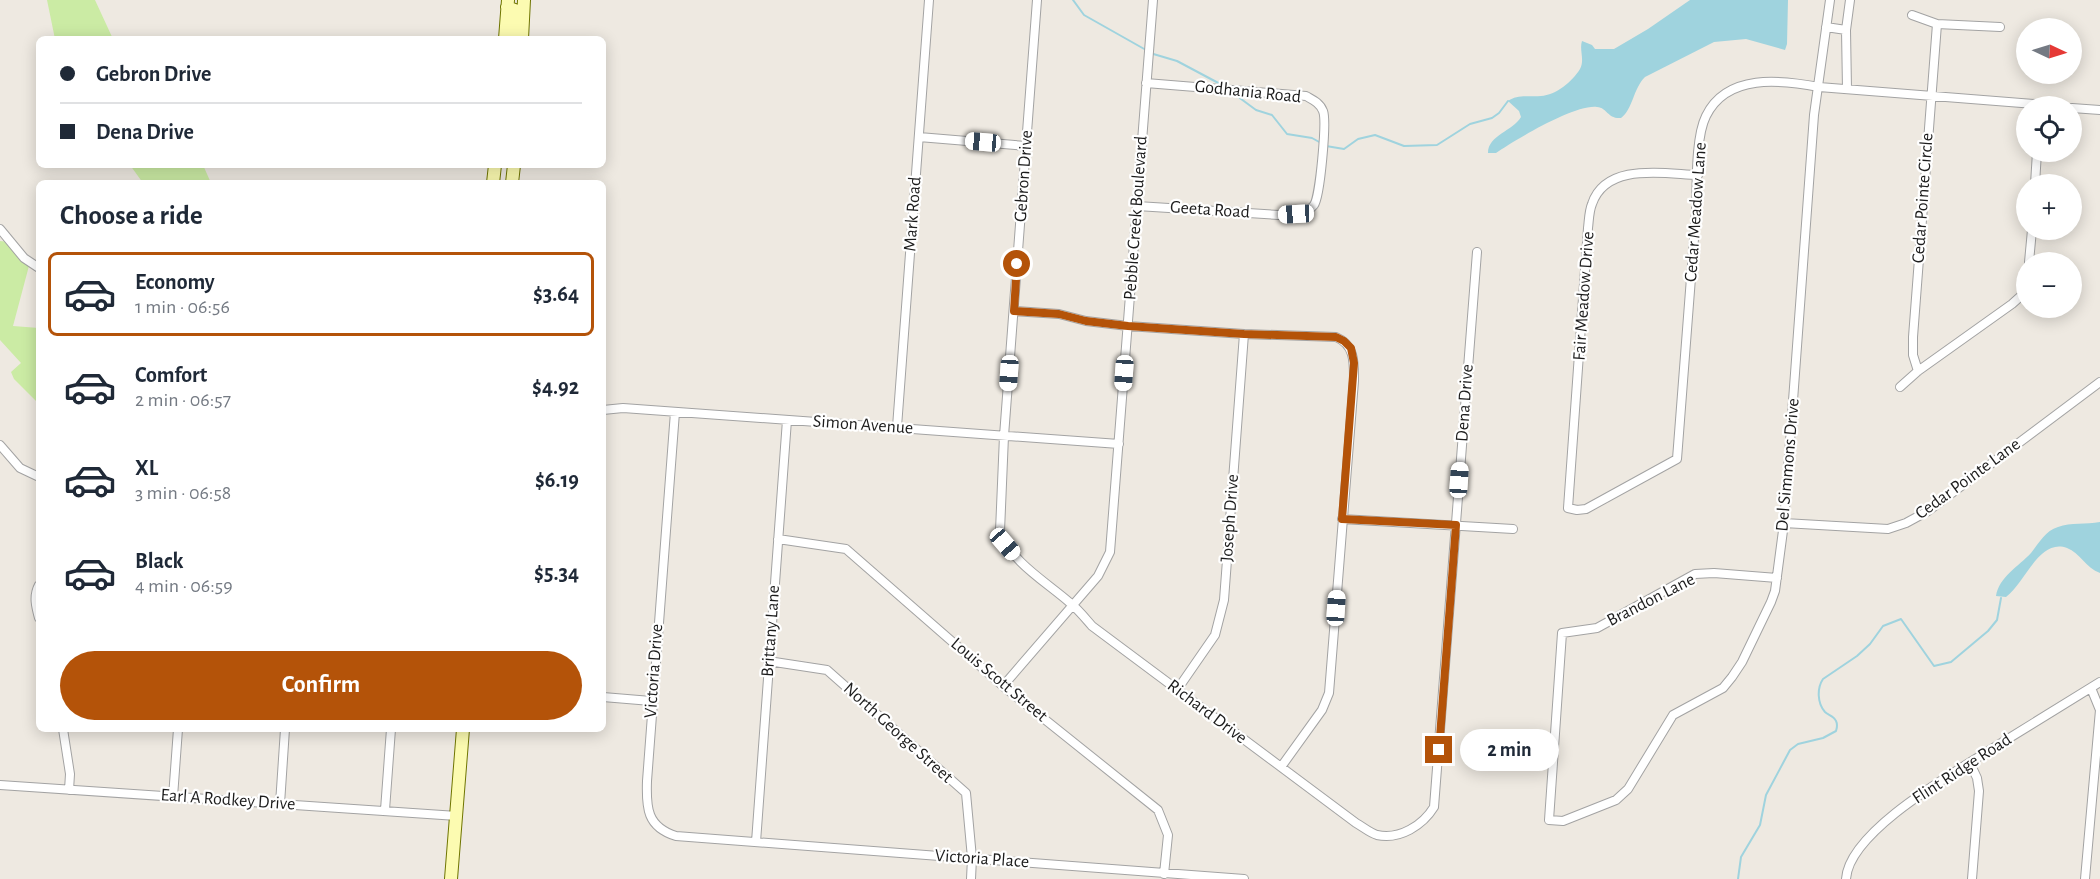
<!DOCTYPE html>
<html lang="en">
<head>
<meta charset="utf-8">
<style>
  :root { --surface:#fff; --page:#f6f6f7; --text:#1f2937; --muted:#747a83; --line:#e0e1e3; --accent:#b45309 }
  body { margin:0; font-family:"Alegreya Sans",sans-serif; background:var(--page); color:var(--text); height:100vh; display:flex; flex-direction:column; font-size:22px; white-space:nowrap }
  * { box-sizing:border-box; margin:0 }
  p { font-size:20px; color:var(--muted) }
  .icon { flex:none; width:33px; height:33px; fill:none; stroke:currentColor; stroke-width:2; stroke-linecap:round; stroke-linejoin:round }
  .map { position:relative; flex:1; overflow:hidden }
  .side { position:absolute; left:36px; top:180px; width:570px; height:552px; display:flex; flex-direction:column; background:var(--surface); border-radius:9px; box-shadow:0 3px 15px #0003 }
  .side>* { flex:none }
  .top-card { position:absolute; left:36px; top:36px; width:570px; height:132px; border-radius:9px; box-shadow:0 3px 15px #0003; display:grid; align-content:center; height:132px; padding:0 24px; background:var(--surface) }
  .needle { width:39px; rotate:94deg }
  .controls { position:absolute; left:2016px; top:18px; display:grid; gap:12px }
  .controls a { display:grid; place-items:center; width:66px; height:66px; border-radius:50%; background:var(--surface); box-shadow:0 3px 15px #0003; font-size:30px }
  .end { position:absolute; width:27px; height:27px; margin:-14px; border:8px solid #b45309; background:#fff; box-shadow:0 0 0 3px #fff }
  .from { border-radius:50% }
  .bubble { position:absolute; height:42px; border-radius:21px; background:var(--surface); box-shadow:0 3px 15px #0003; font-size:20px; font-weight:600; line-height:42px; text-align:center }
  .car { position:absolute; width:18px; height:36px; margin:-18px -9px; border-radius:8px; box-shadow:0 0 4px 2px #0007; background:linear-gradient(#fff 24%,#345 0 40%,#fff 0 76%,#345 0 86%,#fff 0) }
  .top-card b { display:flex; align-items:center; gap:21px; height:57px; font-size:22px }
  .top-card b+b { border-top:2px solid var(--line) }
  .top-card i { width:15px; height:15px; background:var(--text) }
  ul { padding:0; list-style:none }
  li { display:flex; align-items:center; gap:18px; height:84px; margin:0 12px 9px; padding:0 12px; border:3px solid transparent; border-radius:9px }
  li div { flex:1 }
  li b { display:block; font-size:22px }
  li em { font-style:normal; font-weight:600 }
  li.selected { border-color:var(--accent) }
  li>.icon { width:54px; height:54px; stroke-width:1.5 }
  h2 { padding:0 24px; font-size:27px; line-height:72px }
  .action { display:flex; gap:12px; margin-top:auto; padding:12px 24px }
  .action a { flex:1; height:69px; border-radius:36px; background:var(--accent); color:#fff; font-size:24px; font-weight:600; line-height:69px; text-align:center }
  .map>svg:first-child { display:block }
</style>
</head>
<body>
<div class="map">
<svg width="2100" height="879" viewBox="0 0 2100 879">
  <rect width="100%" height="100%" fill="#eee9e1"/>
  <!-- grass -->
  <path fill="#cbeba4" d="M47 0H95L113 39H55Z
    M130 165H203L211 183H143Z
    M0 241 9 242 30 262 13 326 39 328V404L14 379 11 372 21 363 0 340Z"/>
  <!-- water -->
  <path fill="#9fd3de" d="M1690 0H1788L1787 44 1785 50 1746 39 1714 42 1645 77C1633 89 1633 109 1621 118 1607 119 1608 108 1597 107 1575 104 1515 140 1496 153H1488C1488 135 1513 131 1521 117L1519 111 1508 101C1517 94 1530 97 1541 96 1556 95 1572 82 1580 69 1585 60 1579 50 1582 41L1592 45 1595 49H1614L1648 29Z
    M2100 522V573C2086 568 2080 553 2067 548 2039 538 2026 582 2006 597L1996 596C1999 577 2019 566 2031 553 2039 543 2045 531 2058 527 2071 522 2086 525 2100 522Z"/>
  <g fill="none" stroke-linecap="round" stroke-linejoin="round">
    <!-- stream -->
    <path stroke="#9fd3de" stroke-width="2" d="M1073 0 1084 15 1146 50
      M1150 53 1177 61 1224 86
      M1233 93 1256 110 1272 115 1287 134 1312 138 1321 143
      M1326 146 1344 149 1358 139 1375 135 1404 146 1437 145 1470 124 1492 118 1499 113 1508 101
      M1738 879 1741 857 1760 825 1766 795 1790 750 1798 744 1823 738 1836 731C1837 727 1838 725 1836 721 1834 716 1828 715 1825 712 1817 703 1817 688 1823 679L1857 656 1870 644 1883 626 1901 619 1934 666 1951 662 1988 631 1997 620 2001 598"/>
    <defs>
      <path id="street" d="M1037 0 1004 436 1000 531C1011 562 1045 581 1069 602 1078 609 1085 618 1092 626L1356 823C1363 827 1370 833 1377 835 1400 840 1423 825 1434 807L1477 252
        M1912 15 1937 24 2000 27
        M1826 27 1846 30
        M1847 89 1846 30 1850 0
        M2072 108 2100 110
        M919 137 1026 146
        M1698 175C1664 174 1606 162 1592 204 1589 211 1589 220 1588 228L1568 508 1577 510 1586 509 1677 459 1696 213C1697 187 1695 138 1706 116 1727 73 1781 80 1819 87L2059 106
        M2035 184 2037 152
        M1137 206 1279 215C1291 214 1306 215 1314 205 1320 197 1327 121 1323 111 1320 103 1313 100 1306 96L1146 83
        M0 229 24 258 39 268
        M2029 262 2032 230
        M1014 311 1059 314 1086 321 1128 326 1244 334 1336 337C1355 345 1354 362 1354 381L1329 693 1322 710 1281 767
        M1918 371 1913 355V337L1937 24
        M1900 387 1918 371 2012 304 2022 295 2026 285
        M603 410 623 408 1119 444
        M675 412 647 781C646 808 647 827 676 836L1244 879
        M897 427 929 0
        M0 445 20 468 39 477
        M1342 519 1513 529
        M1784 523 1888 529 1906 523 1928 511 2100 382
        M778 539 846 549 1003 686 1158 810 1168 835 1164 874
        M1777 578 1714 573 1695 574 1597 628 1562 633 1549 820 1563 821 1616 800 1628 789 1673 715 1723 688 1732 677 1742 662 1771 602 1775 591 1784 523 1814 115 1830 0
        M39 585C33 596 36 607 39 618
        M768 661 827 670 966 793 972 858 971 879
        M1003 686 1098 576 1110 552 1153 0
        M1177 690 1215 635 1224 600 1244 334
        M603 697 651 701
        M63 729 70 774 69 790
        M1970 763 1977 778 1979 791 1972 879
        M0 785 457 816
        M173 797 178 729
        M280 804 285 729
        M385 810 391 729
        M756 842 787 420
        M1846 879C1849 830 1959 770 1998 745 2032 724 2066 703 2100 682
        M2085 879 2100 710 2091 688"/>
      <path id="secondary" d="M507 7 515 10 516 39
        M505 39 508 0
        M522 39 524 0
        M493 183 495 165
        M512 183 514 165
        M451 879 463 729"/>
    </defs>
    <!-- street casing -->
    <use href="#street" stroke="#a3a3a3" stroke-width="10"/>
    <!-- secondary casing -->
    <use href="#secondary" stroke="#6f7501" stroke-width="14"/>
    <!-- street -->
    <use href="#street" stroke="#fff" stroke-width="8"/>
    <!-- secondary -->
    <use href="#secondary" stroke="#fcfbb1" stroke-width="12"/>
  </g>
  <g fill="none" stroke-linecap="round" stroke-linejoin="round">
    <!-- route -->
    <path stroke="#b45309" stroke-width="8" d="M1017 264 1014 311 1059 314 1086 321 1128 326 1244 334 1336 337 1344 341 1351 348 1354 363 1342 519 1456 525 1439 750"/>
  </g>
  <g text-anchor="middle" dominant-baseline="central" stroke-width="4.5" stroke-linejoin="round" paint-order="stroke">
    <!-- street labels -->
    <g font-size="18" fill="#1c1c1c" stroke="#fff">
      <text transform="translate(1248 92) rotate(6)">Godhania Road</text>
      <text transform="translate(1024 176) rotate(-86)">Gebron Drive</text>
      <text transform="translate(1923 198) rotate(-86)">Cedar Pointe Circle</text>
      <text transform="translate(1210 210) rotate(4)">Geeta Road</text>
      <text transform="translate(1696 212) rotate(-86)">Cedar Meadow Lane</text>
      <text transform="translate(913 214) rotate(-86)">Mark Road</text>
      <text transform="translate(1136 218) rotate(-86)">Pebble Creek Boulevard</text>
      <text transform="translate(1584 296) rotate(-86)">Fair Meadow Drive</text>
      <text transform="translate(1465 403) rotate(-86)">Dena Drive</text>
      <text transform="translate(863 425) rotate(4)">Simon Avenue</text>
      <text transform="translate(1788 465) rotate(-85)">Del Simmons Drive</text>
      <text transform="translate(1968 479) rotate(-36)">Cedar Pointe Lane</text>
      <text transform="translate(1230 518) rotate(-86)">Joseph Drive</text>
      <text transform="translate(1651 600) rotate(-27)">Brandon Lane</text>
      <text transform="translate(771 631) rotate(-86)">Brittany Lane</text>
      <text transform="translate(654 671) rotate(-86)">Victoria Drive</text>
      <text transform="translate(999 680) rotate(40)">Louis Scott Street</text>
      <text transform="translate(1207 712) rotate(37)">Richard Drive</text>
      <text transform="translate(898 733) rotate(42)">North George Street</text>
      <text transform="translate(1962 769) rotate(-33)">Flint Ridge Road</text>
      <text transform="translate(228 800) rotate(4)">Earl A Rodkey Drive</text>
      <text transform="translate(982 859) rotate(4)">Victoria Place</text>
    </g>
  </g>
</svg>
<div class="controls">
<a><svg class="needle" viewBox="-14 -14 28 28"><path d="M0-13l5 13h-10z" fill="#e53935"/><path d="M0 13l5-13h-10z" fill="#747a83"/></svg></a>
<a><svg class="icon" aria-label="locate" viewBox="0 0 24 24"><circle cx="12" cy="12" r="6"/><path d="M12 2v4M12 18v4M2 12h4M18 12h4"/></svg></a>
<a>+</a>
<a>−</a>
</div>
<i class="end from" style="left:1017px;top:264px"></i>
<i class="end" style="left:1439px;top:750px"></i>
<div class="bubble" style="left:1460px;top:729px;width:99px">2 min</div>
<i class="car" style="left:983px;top:142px;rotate:275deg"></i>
<i class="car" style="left:1296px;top:214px;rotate:267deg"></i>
<i class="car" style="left:1009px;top:373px;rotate:184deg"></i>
<i class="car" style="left:1124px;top:373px;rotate:184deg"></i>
<i class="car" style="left:1459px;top:480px;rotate:4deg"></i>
<i class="car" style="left:1005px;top:544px;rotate:139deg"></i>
<i class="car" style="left:1336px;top:608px;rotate:4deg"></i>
<div class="top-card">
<b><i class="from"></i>Gebron Drive</b>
<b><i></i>Dena Drive</b>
</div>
<section class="side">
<h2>Choose a ride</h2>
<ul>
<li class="selected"><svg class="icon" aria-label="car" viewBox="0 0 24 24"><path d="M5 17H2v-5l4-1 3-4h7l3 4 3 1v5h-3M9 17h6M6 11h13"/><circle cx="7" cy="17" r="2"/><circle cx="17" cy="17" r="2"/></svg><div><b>Economy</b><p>1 min · 06:56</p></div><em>$3.64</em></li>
<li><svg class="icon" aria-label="car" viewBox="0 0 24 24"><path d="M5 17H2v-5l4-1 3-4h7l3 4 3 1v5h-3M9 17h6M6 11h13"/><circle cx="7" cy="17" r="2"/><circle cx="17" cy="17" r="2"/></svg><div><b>Comfort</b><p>2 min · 06:57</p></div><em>$4.92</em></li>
<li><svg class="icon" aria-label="car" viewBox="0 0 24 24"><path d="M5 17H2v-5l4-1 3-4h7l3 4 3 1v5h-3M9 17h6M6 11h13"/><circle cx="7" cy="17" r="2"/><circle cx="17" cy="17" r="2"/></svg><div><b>XL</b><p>3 min · 06:58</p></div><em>$6.19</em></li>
<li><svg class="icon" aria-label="car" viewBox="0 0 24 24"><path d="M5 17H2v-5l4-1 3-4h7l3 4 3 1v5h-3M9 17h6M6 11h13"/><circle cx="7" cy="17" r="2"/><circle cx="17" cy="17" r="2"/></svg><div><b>Black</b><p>4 min · 06:59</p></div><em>$5.34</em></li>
</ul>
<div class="action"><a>Confirm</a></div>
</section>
</div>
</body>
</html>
